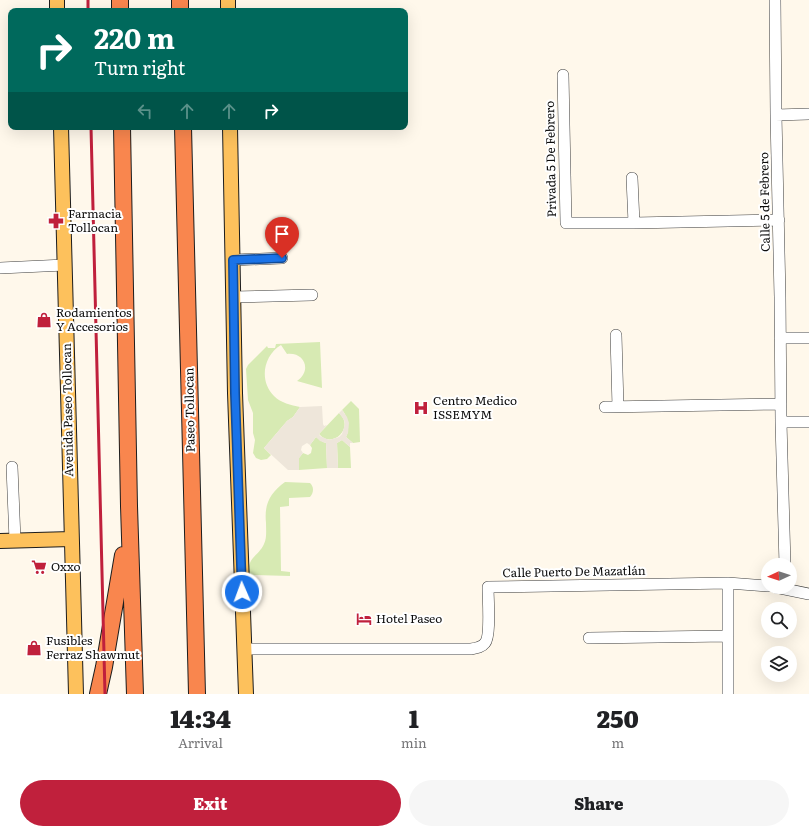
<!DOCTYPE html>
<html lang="en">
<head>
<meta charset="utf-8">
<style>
	:root { --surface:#fff; --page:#f6f6f6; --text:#202124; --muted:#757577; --accent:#c0203c }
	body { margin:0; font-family:Literata,serif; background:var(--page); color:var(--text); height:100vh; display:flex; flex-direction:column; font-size:15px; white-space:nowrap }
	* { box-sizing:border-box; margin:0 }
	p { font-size:13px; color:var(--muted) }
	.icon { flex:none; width:22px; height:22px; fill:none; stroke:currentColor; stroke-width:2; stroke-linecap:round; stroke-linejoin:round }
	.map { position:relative; height:694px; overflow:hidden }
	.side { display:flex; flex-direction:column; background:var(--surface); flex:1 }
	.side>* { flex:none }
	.hud { position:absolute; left:8px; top:8px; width:400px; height:122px; border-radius:8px; box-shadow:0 4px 16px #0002; background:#00695c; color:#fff; overflow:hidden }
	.needle { width:26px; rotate:267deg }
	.tools { position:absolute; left:761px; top:558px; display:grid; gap:8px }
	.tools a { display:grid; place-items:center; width:36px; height:36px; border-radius:50%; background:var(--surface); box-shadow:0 4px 16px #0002; font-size:20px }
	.pin { position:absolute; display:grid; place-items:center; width:34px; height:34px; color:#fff; margin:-41px -17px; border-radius:50% 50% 50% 0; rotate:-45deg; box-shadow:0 0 4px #0007 }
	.pin .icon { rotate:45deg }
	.me { position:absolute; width:44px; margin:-22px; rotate:358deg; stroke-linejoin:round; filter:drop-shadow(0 0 3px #0008) }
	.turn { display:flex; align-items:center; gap:14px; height:84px; padding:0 20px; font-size:18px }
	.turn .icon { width:52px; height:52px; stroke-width:2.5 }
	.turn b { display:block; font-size:28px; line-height:34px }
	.lanes { display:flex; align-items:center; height:38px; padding:0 20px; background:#0003; justify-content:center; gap:20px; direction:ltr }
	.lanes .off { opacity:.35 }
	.eta { display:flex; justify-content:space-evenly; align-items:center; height:68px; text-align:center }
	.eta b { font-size:24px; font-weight:800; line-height:28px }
	.primary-button { display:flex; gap:8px; margin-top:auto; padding:8px 20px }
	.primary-button a { flex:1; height:46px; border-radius:24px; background:var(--accent); color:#fff; font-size:16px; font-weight:800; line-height:46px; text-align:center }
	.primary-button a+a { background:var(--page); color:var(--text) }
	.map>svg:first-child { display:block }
	.green { fill:#d7eab3 }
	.plaza { fill:#eee6da }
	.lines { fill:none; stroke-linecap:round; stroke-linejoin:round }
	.minor-casing { stroke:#3f3f3f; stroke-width:12 }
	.major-casing { stroke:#1d1d1d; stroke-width:16 }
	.highway-casing { stroke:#1d1d1d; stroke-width:18 }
	.minor { stroke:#fff; stroke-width:11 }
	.major { stroke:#fdc15c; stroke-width:14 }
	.highway { stroke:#f9864e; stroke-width:16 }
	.rail { stroke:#c0203c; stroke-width:3 }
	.route-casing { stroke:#114b97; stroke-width:10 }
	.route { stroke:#1a73e8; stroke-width:7 }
	.labels { text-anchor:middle; stroke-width:4; stroke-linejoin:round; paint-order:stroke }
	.street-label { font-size:12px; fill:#0c0c0c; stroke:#fff }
	.poi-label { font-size:12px; fill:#0c0c0c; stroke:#fff; text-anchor:start }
</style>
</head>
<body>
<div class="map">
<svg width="809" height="694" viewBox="0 0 809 694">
	<rect width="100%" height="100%" fill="#fff8eb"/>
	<path class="green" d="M320,342L322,388L297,381C312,371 305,352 287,354L281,345C263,356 259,381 274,396C281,403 291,405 300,407L293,417L287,421L264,448L271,455L267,459L261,460L256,458L253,453L255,440L253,433V413L248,400L246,369L248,365L267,346L268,348H275L276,344Z
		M351,401L359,409L360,442L353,443L346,437C350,429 348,416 342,410Z
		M339,413C355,427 333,450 319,434Z
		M316,437L323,442L326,443L327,468L299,470V458L303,453L308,455L311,453L312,448L310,445Z
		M342,440L350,447L351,468H338L337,443Z
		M285,482L310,483C314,487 314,492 310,497L289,498V506L280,507L281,571L290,572V576L251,575L249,574C247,557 258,557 264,544C267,538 266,530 266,523C264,504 270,493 285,482Z"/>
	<path class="plaza" d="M322,406L323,424L324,426L327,425L319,434L320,436L329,440L339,437L342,434L345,424L344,420L339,413L342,410L347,417L349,423L348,433L346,437L353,443H350V447L342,440L337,443L338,468H327L326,443L320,441L316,437L310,445L307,443L302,446L301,450L303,453L299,458V470H288L264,448L287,421L293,417L300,407Z"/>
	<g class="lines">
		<g class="minor-casing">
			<path id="minor" d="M775,0L776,115L780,297L781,422L785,565
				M563,75L566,223H634L779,220
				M776,115L809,114
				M632,178L634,223
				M233,260L282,258
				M0,268L65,265
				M234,297L312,295
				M616,335L618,407
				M780,338H809
				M605,407L781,404
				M781,422H809
				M12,467L15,540
				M775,587L809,594
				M589,638L728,636
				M244,649H471C477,648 482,647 485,643C491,636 488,598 488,587L728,583L768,586
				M728,694V583"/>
		</g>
		<g class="major-casing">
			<path id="major" d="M57,0V11
				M228,0V11
				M61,127L76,694
				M230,127L235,393L246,694
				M0,541L71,539"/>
		</g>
		<g class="highway-casing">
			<path id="highway" d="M120,0V11
				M180,0V11
				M122,127L129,506L135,694
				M183,127L197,694
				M98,694L104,667L123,555"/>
		</g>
		<use href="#minor" class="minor"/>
		<use href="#major" class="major"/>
		<use href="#highway" class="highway"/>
		<path class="rail" d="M88,0V11
			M91,127L105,694"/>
	</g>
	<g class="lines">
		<g class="route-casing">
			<path id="route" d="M242,592L235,393L233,260L282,258"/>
		</g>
		<use href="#route" class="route"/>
	</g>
	<defs>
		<g id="pharmacy-bare" transform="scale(1.2)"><path d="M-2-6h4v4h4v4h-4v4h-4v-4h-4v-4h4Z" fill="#c0203c" stroke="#fff" stroke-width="2.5" paint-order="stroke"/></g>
		<g id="shop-bare" transform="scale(1.2)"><path d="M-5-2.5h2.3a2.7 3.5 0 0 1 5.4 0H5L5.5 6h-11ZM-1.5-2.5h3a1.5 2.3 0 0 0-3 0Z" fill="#c0203c" stroke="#fff" stroke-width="2.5" paint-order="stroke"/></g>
		<g id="hospital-bare" transform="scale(1.2)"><path d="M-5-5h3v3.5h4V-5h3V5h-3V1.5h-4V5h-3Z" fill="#c0203c" stroke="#fff" stroke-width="2.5" paint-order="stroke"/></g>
		<g id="supermarket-bare" transform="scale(1.2)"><path d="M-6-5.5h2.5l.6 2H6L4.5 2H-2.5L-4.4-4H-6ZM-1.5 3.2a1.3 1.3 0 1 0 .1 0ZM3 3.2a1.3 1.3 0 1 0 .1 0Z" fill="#c0203c" stroke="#fff" stroke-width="2.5" paint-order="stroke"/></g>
		<g id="hotel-bare" transform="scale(1.2)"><path d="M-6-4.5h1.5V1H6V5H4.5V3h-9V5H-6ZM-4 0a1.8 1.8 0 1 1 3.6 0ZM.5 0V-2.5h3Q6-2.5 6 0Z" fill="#c0203c" stroke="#fff" stroke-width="2.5" paint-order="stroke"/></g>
	</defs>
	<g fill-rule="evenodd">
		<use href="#pharmacy-bare" x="56" y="221"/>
		<use href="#shop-bare" x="44" y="320"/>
		<use href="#hospital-bare" x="421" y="408"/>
		<use href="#supermarket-bare" x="39" y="567"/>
		<use href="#hotel-bare" x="364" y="619"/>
		<use href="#shop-bare" x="34" y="648"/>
	</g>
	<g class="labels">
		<g class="street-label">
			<text transform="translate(551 159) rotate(-91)" y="4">Privada 5 De Febrero</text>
			<text transform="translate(765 202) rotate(-91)" y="4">Calle 5 de Febrero</text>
			<text transform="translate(68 410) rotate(-91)" y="4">Avenida Paseo Tollocan</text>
			<text transform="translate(190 410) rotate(-91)" y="4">Paseo Tollocan</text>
			<text transform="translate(574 572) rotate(-1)" y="4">Calle Puerto De Mazatlán</text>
		</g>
		<g class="poi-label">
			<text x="68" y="218">Farmacia<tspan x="68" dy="14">Tollocan</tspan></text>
			<text x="56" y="317">Rodamientos<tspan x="56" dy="14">Y Accesorios</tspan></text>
			<text x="433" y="405">Centro Medico<tspan x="433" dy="14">ISSEMYM</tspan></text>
			<text x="51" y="571">Oxxo</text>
			<text x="376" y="623">Hotel Paseo</text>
			<text x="46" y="645">Fusibles<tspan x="46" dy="14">Ferraz Shawmut</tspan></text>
		</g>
	</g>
</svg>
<div class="tools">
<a><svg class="needle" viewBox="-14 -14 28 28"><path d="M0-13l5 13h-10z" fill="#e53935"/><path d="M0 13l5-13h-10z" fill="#757577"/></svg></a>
<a><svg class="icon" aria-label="search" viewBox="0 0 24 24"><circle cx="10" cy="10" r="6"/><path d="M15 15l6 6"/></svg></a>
<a><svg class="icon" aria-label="layers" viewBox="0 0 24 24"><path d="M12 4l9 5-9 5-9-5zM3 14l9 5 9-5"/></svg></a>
</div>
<div class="pin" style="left:282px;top:258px;background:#d93025"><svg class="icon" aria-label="arrive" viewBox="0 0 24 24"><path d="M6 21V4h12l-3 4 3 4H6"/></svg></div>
<svg class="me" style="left:242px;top:592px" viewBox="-20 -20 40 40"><circle r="17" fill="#1a73e8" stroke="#fff" stroke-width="3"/><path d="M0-11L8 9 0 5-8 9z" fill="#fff"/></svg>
<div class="hud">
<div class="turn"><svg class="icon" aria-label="right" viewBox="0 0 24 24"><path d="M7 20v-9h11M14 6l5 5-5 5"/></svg><div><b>220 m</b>Turn right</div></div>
<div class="lanes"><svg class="icon off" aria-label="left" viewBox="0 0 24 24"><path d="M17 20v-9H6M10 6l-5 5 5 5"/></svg><svg class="icon off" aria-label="ahead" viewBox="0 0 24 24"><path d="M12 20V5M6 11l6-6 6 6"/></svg><svg class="icon off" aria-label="ahead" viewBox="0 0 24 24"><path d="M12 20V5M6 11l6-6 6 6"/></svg><svg class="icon" aria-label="right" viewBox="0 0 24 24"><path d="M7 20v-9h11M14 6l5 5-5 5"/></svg></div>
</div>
</div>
<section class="side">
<div class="eta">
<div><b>14:34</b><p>Arrival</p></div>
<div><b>1</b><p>min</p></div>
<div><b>250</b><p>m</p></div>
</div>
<div class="primary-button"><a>Exit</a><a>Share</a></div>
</section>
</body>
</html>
